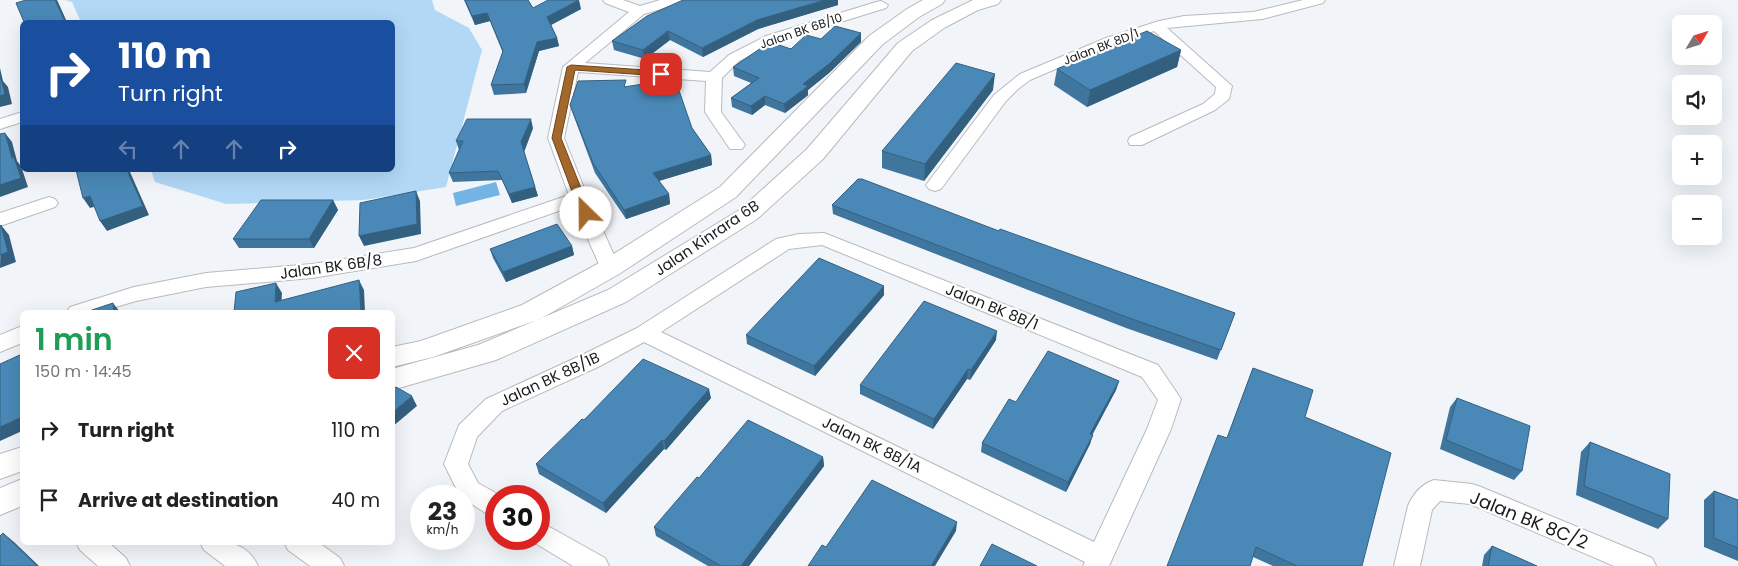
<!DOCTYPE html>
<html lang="en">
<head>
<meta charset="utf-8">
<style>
	:root { --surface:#fff; --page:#f2f2f2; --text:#222; --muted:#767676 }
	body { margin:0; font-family:Poppins,sans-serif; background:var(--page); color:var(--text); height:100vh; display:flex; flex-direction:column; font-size:19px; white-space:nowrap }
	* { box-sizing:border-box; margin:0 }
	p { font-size:16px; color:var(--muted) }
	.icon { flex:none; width:28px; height:28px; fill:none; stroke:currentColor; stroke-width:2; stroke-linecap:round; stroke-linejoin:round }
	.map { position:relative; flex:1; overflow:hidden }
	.drawer { position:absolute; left:20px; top:310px; width:375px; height:235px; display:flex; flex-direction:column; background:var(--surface); border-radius:8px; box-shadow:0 5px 20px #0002 }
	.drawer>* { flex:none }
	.banner { position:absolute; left:20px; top:20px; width:375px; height:152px; border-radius:8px; box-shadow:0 5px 20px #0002; background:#1a4fa0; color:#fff; overflow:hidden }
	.needle { width:32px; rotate:52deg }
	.buttons { position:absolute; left:1672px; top:15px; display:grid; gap:10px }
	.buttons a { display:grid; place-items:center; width:50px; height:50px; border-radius:8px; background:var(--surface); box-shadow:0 5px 20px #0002; font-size:25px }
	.speed { position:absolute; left:410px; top:485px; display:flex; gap:10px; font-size:25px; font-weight:700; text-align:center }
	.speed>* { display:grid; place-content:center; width:65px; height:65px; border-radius:50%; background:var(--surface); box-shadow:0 5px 20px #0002; line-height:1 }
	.speed small { font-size:12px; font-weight:400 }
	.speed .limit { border:8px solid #d22; background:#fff; color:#111 }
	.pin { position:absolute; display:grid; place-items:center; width:42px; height:42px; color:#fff; margin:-21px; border-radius:10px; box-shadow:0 2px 8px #0006 }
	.me { position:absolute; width:55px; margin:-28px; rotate:337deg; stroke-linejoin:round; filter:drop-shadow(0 0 4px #0008) }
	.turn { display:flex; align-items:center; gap:18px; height:105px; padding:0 15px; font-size:22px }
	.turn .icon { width:65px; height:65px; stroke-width:2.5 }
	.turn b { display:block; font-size:35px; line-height:42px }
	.lanes { display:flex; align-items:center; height:48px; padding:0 15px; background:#0003; justify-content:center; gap:25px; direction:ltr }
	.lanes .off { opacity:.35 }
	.round { display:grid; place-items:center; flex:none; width:52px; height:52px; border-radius:8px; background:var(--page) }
	.head { display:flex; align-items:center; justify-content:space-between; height:85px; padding:0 15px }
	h1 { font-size:30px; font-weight:600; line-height:38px; color:#1e9e55 }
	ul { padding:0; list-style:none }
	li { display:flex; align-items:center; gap:15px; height:70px; padding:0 15px }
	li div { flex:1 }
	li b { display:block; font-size:19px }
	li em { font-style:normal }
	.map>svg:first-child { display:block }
	.green { fill:#b2d8f6 }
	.water { fill:#74b4e4 }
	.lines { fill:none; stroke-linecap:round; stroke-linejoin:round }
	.minor-casing { stroke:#b7bbbe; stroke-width:2 }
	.tertiary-casing { stroke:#b7bbbe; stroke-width:2 }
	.minor { fill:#fff; fill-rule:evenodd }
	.tertiary { fill:#fff; fill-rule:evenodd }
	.wall { fill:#40769d }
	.shaded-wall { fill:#346080 }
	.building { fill:#4a89b7; stroke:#346080 }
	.route { fill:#a5682b; stroke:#6b441c }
	.labels { text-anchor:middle; stroke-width:4.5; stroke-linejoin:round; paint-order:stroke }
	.far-street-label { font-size:12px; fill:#181a1b; stroke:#fff }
	.street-label { font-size:15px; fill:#181a1b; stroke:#fff }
	.near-street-label { font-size:18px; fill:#181a1b; stroke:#fff }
</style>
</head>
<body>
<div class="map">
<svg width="1738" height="566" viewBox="0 0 1738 566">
	<rect width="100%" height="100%" fill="#f1f5f9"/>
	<path class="green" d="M65,0H432L435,10L469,28L482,50L446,187L364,200L226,204L155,182L151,170H392V22H81L72,2Z"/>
	<path class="water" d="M496,182L500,195L456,206L453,193Z"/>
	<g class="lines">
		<g class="minor-casing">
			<path id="minor" d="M603,0H623L640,6L660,0H682L680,3L644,14L585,63L710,72L729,55L766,36L876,2L881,1L888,5L886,8L776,42L739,61L722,78L721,112L745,145L742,149H730L705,112L706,81L578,72L564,138L588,198L620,268L617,273L610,275L603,273L573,206L416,261L312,278L206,287L136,301L99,312H67L70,307L134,287L206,273L312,264L414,248L569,195L548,138L563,67L629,12L605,3Z
				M1303,0H1325L1323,3L1262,19L1167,28L1232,86L1229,99L1215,110L1142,145H1130L1128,141L1130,137L1203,104L1215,94L1216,87L1154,31L1081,58L1030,80L1018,89L1006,101L941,189L935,191L929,189L926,185L994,95L1020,74L1106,38L1159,21L1184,16L1253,12Z
				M19,113L22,114V122L0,129V119Z
				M49,197L55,199L58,203L55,207L0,226V213Z
				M824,233L1158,365L1181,399L1171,429L1109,566H1083L1085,562L644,342L600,366L502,411L477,437L468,464L478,483L501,496H496V517L487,514L464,499V496H460L444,464L459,425L486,399L584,354L637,328L776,239L799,234ZM822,245L1142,377L1158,400L1147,429L1094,542L661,332L789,249Z
				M22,326V343L0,352V335Z
				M1434,480L1472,484L1481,487L1652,558L1656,566H1614L1470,504L1440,501L1432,510L1420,566H1394L1408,506C1413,494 1422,484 1434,480Z
				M539,521L605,558L609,566H573L530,540L539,539Z
				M76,542H108L126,558L130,566H98L80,550Z
				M200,542C225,542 246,540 258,566H225L204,550Z
				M284,542H318L340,558L344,566H310L288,550Z"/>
		</g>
		<g class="tertiary-casing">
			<path id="tertiary" d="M923,0H945L942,4L919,17L883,44L736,197L692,226L619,274L540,319L433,357L392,367V347L421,341L522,305L601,262L720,187L869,36L907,9Z
				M973,0H1001L998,4L978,10L944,28L912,51L823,159L757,219L626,302L496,360L392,390V369L478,345L608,290L741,209L807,149L898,43L932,20Z
				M22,447V471L0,479V454Z
				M22,479V506L0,515V488Z"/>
		</g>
		<use href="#minor" class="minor"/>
		<use href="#tertiary" class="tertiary"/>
	</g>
	<path class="wall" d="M464,0H528L533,8L581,9L551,25L557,38L559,46L539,51L526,93L494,95L491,85L503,53L490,21L475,25Z
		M838,5L758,29L703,57L670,40L645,59L614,50L612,41L647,16Z
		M821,39L861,42L829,73L808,90V95L807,96L785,113L765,105L752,115L732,107L731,98L751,83L734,76L733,67Z
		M1181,50L1177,67L1087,107L1054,85L1057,69Z
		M627,87L692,128L711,155L712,165L659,181L669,194L670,204L626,219L595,173L573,114L570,105Z
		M993,90L924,181L882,168V151Z
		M533,128L524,152L538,196L512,203L502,180L453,182L449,173L459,150L456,141Z
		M333,200L338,210L314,248H239L233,239Z
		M832,205L999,231L1235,313L1217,360L1126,328L833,214Z
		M572,246L574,255L506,282L493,258L490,249Z
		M884,286V295L815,376L747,344L746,335Z
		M996,340L970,380L967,379L933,429L860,394V385Z
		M1253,368L1305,417L1362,566H1273L1253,557L1227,438Z
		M1119,381L1116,390L1092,435L1090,444L1066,492L981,452L982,443L1016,402Z
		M711,398L666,450L664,449L606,513L539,474L536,464L584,420Z
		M1457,398L1522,471L1514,480L1440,449L1450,407Z
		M1590,442L1668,519L1658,529L1576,495L1581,452Z
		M823,457L824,466L749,566H708L656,536L654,527L699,478Z
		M1714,491L1738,500V561L1704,547V500Z
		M1492,546L1537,566H1482L1484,555Z"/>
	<path class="shaded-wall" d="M55,0H57L58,2L67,22H65Z
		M579,0L581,9L549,26L547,17Z
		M825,0H838V5L758,29L703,57L702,48L757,20Z
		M487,13L490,21L475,25L472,16Z
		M668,31L670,40L645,59L643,50Z
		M861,33V42L829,73L808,90V95L807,96L785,113L784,104L803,84Z
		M557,38L559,46L539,51L526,93L524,84L537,42Z
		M1181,50L1177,67L1087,107L1090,90Z
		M0,68L3,81L8,87L12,104L0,107Z
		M995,74L993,90L924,181L925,164Z
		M765,96V105L752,115L751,106Z
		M531,119L533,128L524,152L521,142Z
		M5,133L12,142L17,161L21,166L28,187L0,197V185L12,158Z
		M711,155L712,165L655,182L653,173Z
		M127,170H132L133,171L130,172L149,215L107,231L100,221Z
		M535,187L538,196L512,203L509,194Z
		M416,191L420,201L421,234L364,246L359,236Z
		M669,194L670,204L626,219L624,210Z
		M90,196L97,206L90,208L83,198Z
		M333,200L338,210L314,248L309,239Z
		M1,225L9,235L16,262L0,268Z
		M572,246L574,255L506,282L503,272Z
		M359,280L364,290L365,312H361Z
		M276,283L282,293L281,311L275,302Z
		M884,286V295L815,376L814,366Z
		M113,303L120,312H114Z
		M997,331L996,340L970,380L971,370Z
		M968,369L967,379L933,429L934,419Z
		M1119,381L1116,390L1088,443L1090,434Z
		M709,389L711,398L666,450L664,441Z
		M412,396L417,406L392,427V413Z
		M22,417V431L0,441V427Z
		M1093,435L1090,444L1066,492L1068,482Z
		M662,440L664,449L606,513L603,503Z
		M823,457L824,466L749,566H741Z
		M957,522L956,531L935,566H931Z
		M3,533L14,542L39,566H37Z"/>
	<path class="building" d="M26,0H55L65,22H24L16,3Z
		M465,0H528L533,8L548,0H579L547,17L557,38L537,42L524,84L491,85L503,51L487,13L472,16Z
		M683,0H825L757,20L702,48L668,31L643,50L612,41L647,16Z
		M835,26L861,33L829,64L803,84L808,86L807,87L784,104L765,96L751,106L731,98L759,78L733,67L770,42L791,49L806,35L821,39Z
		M1147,31L1181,50L1090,90L1057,69Z
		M956,63L995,74L925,164L882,151Z
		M1,78L5,94L0,96V79Z
		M675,79L692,128L711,155L653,173L669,194L624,210L593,163L570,105L578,81L626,80L624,87Z
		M467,119H531L521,142L535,187L509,194L498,171L449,173L463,141H456Z
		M5,133L12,158L14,157L21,178L0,185V134Z
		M76,170H127L143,206L100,221L90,196L83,198Z
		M858,179H862L999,231L1000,229L1235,313L1221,350L1129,318L832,205Z
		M416,191L417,224L359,236L360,203Z
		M261,200H333L309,239H233Z
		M557,224L572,246L503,272L490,249Z
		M1,225L8,252L0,255V226Z
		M819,258L884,286L814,366L746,335Z
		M359,280L361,312H234L236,292L276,283L275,302Z
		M924,301L997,331L971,370L968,369L934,419L860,385Z
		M113,303L114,312H86Z
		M1048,351L1119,381L1090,434L1093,435L1068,482L982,443L1009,399L1016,402Z
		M22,354V417L0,427V364Z
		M643,359L709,389L664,441L662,440L603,503L536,464L582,419L584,420Z
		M1253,368L1313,390L1305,417L1391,453L1362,566H1297L1256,547L1250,566H1167L1218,435L1227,438Z
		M396,387L412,396L392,413V390Z
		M1457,398L1530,426L1522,471L1446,440Z
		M748,420L823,457L741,566H721L654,527L697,477L699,478Z
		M1590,442L1670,474L1668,519L1584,486Z
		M872,480L957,522L931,566H808L822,545L826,547Z
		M1714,491L1738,500V548L1714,538Z
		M3,533L37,566H0V536Z
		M992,544L1037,566H980Z
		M1492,546L1537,566H1488Z"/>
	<path class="route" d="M571,65L661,71L665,74L661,76L575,70L561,138L591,213L586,216L580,213L552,138L567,67Z"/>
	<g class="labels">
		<g class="far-street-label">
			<text transform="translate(801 31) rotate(-19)" y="4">Jalan BK 6B/10</text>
			<text transform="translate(1101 47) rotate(-21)" y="4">Jalan BK 8D/1</text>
		</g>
		<g class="street-label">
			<text transform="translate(707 238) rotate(-34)" y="5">Jalan Kinrara 6B</text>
			<text transform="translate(331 267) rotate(-8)" y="5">Jalan BK 6B/8</text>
			<text transform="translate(992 307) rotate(22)" y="5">Jalan BK 8B/1</text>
			<text transform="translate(550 379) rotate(-25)" y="5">Jalan BK 8B/1B</text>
			<text transform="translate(872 445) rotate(26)" y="5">Jalan BK 8B/1A</text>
		</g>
		<g class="near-street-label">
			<text transform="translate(1529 520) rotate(22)" y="6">Jalan BK 8C/2</text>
		</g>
	</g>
</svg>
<div class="buttons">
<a><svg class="needle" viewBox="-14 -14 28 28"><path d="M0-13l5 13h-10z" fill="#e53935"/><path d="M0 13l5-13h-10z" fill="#767676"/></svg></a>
<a><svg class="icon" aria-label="sound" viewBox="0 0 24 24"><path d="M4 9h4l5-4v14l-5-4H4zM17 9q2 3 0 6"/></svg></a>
<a>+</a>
<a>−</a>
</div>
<div class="speed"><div>23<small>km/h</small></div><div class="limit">30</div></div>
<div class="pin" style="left:661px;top:74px;background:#d93025"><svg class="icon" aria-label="arrive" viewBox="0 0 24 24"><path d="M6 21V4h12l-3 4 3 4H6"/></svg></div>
<svg class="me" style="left:586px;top:213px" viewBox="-20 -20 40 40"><circle r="19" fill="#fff"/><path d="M0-13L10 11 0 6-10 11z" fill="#a5682b"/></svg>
<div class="banner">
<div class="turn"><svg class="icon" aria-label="right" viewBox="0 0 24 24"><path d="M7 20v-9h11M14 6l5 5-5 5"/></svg><div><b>110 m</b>Turn right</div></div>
<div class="lanes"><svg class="icon off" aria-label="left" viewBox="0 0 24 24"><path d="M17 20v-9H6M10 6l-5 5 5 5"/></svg><svg class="icon off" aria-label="ahead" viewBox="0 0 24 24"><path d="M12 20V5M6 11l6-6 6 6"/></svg><svg class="icon off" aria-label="ahead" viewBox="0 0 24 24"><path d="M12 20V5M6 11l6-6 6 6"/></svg><svg class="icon" aria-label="right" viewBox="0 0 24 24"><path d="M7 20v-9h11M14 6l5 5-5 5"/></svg></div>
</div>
<section class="drawer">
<div class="head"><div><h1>1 min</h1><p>150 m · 14:45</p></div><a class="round" style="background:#d93025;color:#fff"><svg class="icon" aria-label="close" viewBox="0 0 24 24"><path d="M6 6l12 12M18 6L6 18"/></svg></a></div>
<ul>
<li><svg class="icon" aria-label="right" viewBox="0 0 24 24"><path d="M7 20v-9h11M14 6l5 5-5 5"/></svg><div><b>Turn right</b></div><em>110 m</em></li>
<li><svg class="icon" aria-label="arrive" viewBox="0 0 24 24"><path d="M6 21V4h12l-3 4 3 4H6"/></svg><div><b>Arrive at destination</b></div><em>40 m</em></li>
</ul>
</section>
</div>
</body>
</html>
